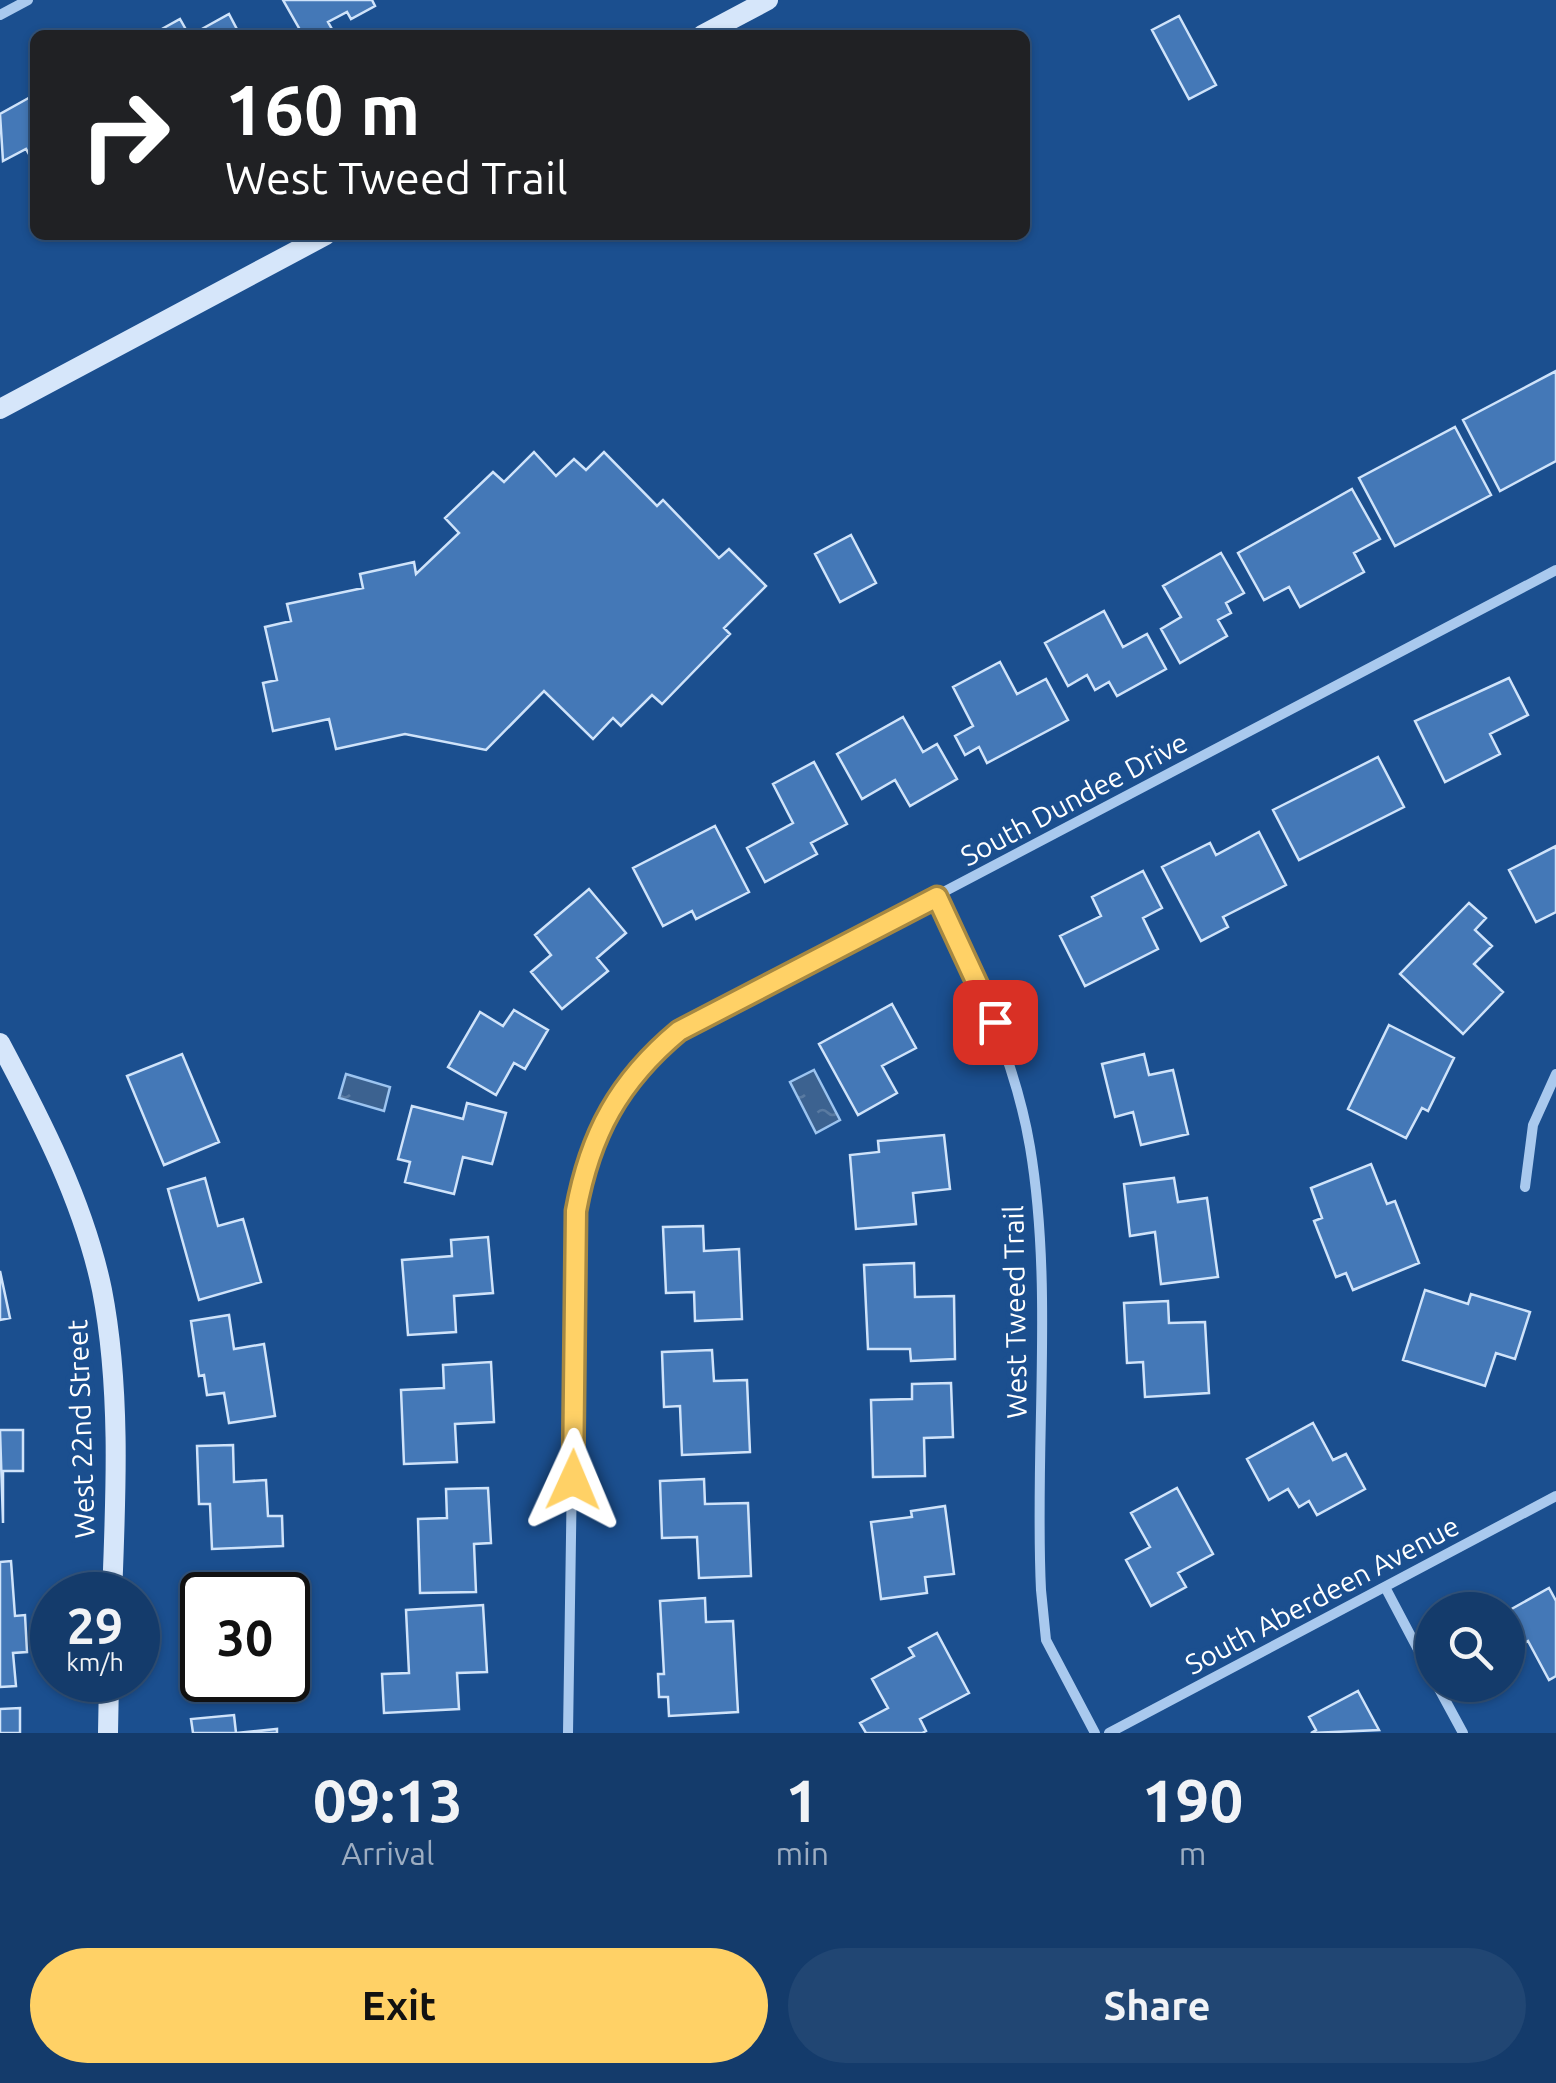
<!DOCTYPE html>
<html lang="en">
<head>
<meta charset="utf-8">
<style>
	:root { --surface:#143b6b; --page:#214673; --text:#f1f3f6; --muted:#9dadc1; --line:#33557e; --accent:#ffd166 }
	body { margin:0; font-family:Ubuntu,sans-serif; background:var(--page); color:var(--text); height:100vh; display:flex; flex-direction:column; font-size:38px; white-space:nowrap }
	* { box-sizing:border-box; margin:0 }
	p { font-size:32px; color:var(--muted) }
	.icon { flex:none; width:55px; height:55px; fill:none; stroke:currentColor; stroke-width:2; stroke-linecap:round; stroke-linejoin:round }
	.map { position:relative; height:1733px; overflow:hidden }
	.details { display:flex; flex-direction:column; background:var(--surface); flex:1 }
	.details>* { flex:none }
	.top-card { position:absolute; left:30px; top:30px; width:1000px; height:210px; border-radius:15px; box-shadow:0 2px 8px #0004,0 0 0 2px var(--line); background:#202124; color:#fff; overflow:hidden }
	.controls { position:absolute; left:1415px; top:1592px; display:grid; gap:20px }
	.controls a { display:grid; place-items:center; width:110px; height:110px; border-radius:50%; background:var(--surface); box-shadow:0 2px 8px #0004,0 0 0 2px var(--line); font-size:50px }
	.speed { position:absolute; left:30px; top:1572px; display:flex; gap:20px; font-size:50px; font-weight:700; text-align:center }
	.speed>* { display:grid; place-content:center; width:130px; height:130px; border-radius:50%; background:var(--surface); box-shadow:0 2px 8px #0004,0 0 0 2px var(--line); line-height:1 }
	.speed small { font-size:25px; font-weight:400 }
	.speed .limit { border:5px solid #111; border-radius:15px; background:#fff; color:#111 }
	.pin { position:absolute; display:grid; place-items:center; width:85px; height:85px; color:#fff; margin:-42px; border-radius:20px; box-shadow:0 5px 15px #0006 }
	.me { position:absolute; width:110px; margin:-55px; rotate:1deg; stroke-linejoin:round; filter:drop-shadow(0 0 8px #0008) }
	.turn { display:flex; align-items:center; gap:35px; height:210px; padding:0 30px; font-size:45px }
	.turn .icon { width:130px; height:130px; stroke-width:2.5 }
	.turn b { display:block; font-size:70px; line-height:85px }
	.eta { display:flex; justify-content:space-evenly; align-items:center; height:170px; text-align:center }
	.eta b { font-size:60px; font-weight:700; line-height:70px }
	.button { display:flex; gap:20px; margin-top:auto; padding:20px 30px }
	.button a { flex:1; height:115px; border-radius:60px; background:var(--accent); color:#111; font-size:40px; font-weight:700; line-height:115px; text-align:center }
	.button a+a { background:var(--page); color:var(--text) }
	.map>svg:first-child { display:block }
	.water { fill:url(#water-ripples); stroke:#9cc4f0; stroke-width:2.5 }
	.building { fill:#4478b7; stroke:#cfe3fa; stroke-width:2.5 }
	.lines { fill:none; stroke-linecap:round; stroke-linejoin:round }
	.street { stroke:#a9c9ee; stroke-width:10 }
	.secondary { stroke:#d6e6fa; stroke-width:20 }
	.route-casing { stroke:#a68842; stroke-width:25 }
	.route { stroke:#ffd166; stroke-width:18 }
	.labels { text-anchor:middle; stroke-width:10; stroke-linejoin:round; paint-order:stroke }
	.street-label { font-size:28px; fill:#fff; stroke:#1b4f8f }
</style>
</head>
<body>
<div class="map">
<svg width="1556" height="1733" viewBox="0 0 1556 1733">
	<defs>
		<pattern id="water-ripples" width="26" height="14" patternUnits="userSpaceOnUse" patternTransform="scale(2.5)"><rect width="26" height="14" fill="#3c6290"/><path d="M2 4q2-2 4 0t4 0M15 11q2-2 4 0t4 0" fill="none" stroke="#597aa1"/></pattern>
	</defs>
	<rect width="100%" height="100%" fill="#1b4f8f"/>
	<path class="water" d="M814,1070L840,1120L816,1133L790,1082Z
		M346,1074L390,1087L384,1111L339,1098Z"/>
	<path class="building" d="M283,0H372L375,6L351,19L347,12L328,22L333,31L324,35H303Z
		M229,14L240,35H191Z
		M1179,16L1216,85L1189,99L1152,30Z
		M180,19L189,35H151Z
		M34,95L35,165L26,149L3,161L0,114Z
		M1556,371V461L1500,491L1463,420Z
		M1455,427L1491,495L1395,546L1359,478Z
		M534,452L556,476L574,459L586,470L604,452L657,506L663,500L719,558L729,549L766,586L724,628L730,634L662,704L652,695L621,726L613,718L593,739L544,691L486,750L405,734L336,749L329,719L273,731L263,683L277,680L265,627L291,621L287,604L363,588L360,574L414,562L416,574L459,533L445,518L493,472L504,482Z
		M1352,489L1380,539L1354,553L1364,572L1300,607L1289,587L1264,600L1238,553Z
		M851,535L876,583L840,602L815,554Z
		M1221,553L1244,593L1226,603L1231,613L1218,620L1227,636L1180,663L1161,629L1181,617L1163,586Z
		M1104,611L1123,647L1147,634L1166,669L1117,696L1109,682L1095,690L1087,675L1068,686L1045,643Z
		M1000,662L1017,694L1046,679L1068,720L987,763L979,747L965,755L955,736L973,726L953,687Z
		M1509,678L1528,715L1490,734L1500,754L1445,782L1415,721Z
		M903,717L923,752L937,744L957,779L910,806L895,780L862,799L837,754Z
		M1378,757L1404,807L1299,860L1273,810Z
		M814,762L847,824L811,843L817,854L765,882L747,848L793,823L773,784Z
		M715,826L749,892L696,919L692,911L663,926L633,868Z
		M1259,832L1286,885L1223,917L1228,927L1201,941L1162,867L1210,843L1216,855Z
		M1556,846V912L1536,922L1509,870Z
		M1143,871L1162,908L1143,918L1158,949L1085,986L1060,936L1101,916L1092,897Z
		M589,889L626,933L597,958L608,971L562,1009L531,972L551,955L535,935Z
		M1469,903L1486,918L1475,930L1492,946L1474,964L1503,992L1463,1034L1400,974Z
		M892,1004L916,1048L882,1066L897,1093L858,1115L819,1044Z
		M514,1010L548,1030L525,1069L514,1063L496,1095L448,1067L480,1012L503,1026Z
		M1389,1025L1454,1058L1428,1111L1422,1108L1406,1138L1348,1109Z
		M182,1054L219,1142L164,1165L127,1076Z
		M1144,1054L1149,1075L1173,1070L1188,1134L1141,1145L1133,1112L1115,1117L1102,1064Z
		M467,1103L506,1113L492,1164L463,1157L454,1194L405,1182L410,1162L398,1159L412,1106L463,1119Z
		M944,1135L950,1189L913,1193L916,1224L856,1229L850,1155L879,1152L878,1141Z
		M1371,1164L1387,1204L1395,1201L1419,1263L1353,1290L1346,1273L1336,1277L1314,1221L1322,1218L1311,1188Z
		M205,1178L218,1226L243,1219L261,1282L199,1300L168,1189Z
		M1174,1178L1178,1202L1207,1198L1218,1277L1161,1284L1155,1232L1130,1236L1124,1184Z
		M703,1226L704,1251L739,1249L742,1319L695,1321L694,1292L666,1293L663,1227Z
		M488,1237L493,1293L454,1296L456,1332L408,1335L402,1260L452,1256L451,1240Z
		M914,1263L915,1297L954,1296L955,1359L911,1361L910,1349H868L864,1265Z
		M0,1271L10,1318L0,1320Z
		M1425,1290L1468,1304L1471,1294L1530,1312L1515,1359L1496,1353L1485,1386L1403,1360Z
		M1168,1301L1169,1323L1205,1322L1209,1393L1145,1397L1143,1362L1127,1363L1124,1303Z
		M229,1315L234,1349L264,1344L275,1416L229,1423L224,1393L207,1395L204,1375L199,1376L191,1321Z
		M712,1350L714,1381L747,1380L750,1452L682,1455L680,1406L664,1407L662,1352Z
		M491,1362L494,1422L455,1424L457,1462L404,1464L401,1390L444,1388L443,1365Z
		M951,1383L953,1437L924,1438L925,1476L873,1477L871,1400L912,1399V1384Z
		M1313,1423L1333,1460L1346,1454L1365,1489L1317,1515L1309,1501L1299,1507L1288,1489L1269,1500L1247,1459Z
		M0,1430H23V1471H3V1523Z
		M233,1445L234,1482L266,1480L268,1516H282L283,1546L212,1549L210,1504H199L197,1446Z
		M704,1479L705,1504L748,1503L751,1576L699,1578L697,1537L662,1538L660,1481Z
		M488,1488L491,1543L474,1544L476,1592L420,1593L418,1519L447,1518L446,1489Z
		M1177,1488L1213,1554L1178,1573L1186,1587L1151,1606L1126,1560L1150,1547L1131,1513Z
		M945,1506L954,1574L925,1577L927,1593L881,1599L871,1522L912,1517L911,1511Z
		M11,1561L15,1616L25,1615L27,1652L13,1653L16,1686L0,1687V1562Z
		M238,1574V1595H202V1672H197L196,1575Z
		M1549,1588L1556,1601V1676L1549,1680L1528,1641L1517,1648L1508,1631V1611Z
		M705,1598L706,1622L733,1621L738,1712L669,1716L668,1697H659L658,1674H664L660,1601Z
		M483,1605L487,1672L457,1673L459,1709L384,1713L382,1674L409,1673L406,1610Z
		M937,1633L969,1693L920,1719L926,1731L922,1733H866L860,1723L888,1708L872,1679L914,1656L909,1648Z
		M203,1680H259V1689L203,1690Z
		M1358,1691L1379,1730L1311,1733L1316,1730L1309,1717Z
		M20,1708V1733H0V1709Z
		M234,1715L236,1733L277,1729V1733H193L191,1719Z"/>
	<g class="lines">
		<path class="street" d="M0,15L28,0
			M937,897C976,978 1015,1058 1030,1147C1054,1290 1034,1445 1041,1590L1046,1640L1095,1733
			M1525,1187L1533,1125L1556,1074
			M1385,1587L1432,1676
			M1437,1685L1463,1733
			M568,1733L576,1211C591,1132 617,1083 679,1031L1556,570
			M1109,1733L1556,1496"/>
		<path class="secondary" d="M702,35L768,0
			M0,409L326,235
			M0,1043C41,1120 84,1203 102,1290C121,1388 116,1495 112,1595
			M108,1733L109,1680"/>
	</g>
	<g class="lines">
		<g class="route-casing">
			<path id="route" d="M573,1480L576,1211C590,1134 619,1081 679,1031L937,897L995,1022"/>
		</g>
		<use href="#route" class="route"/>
	</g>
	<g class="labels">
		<g class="street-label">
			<text transform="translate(1074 799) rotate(-28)" y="10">South Dundee Drive</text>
			<text transform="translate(1015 1312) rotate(-91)" y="10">West Tweed Trail</text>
			<text transform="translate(81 1429) rotate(-92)" y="10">West 22nd Street</text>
			<text transform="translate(1322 1595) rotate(-28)" y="10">South Aberdeen Avenue</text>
		</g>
	</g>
</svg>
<div class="controls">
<a><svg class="icon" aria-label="search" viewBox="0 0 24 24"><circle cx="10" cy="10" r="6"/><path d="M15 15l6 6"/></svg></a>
</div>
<div class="speed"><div>29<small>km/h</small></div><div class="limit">30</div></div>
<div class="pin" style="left:995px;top:1022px;background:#d93025"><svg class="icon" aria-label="arrive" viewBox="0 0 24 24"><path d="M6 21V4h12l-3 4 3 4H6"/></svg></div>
<svg class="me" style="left:573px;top:1480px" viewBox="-20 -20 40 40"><path d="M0-17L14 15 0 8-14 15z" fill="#ffd166" stroke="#fff" stroke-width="4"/></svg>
<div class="top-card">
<div class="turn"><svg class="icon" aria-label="right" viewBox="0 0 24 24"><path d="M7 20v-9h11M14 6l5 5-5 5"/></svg><div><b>160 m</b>West Tweed Trail</div></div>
</div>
</div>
<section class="details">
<div class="eta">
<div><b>09:13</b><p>Arrival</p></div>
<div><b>1</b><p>min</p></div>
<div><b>190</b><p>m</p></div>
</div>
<div class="button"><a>Exit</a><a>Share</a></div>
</section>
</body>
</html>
